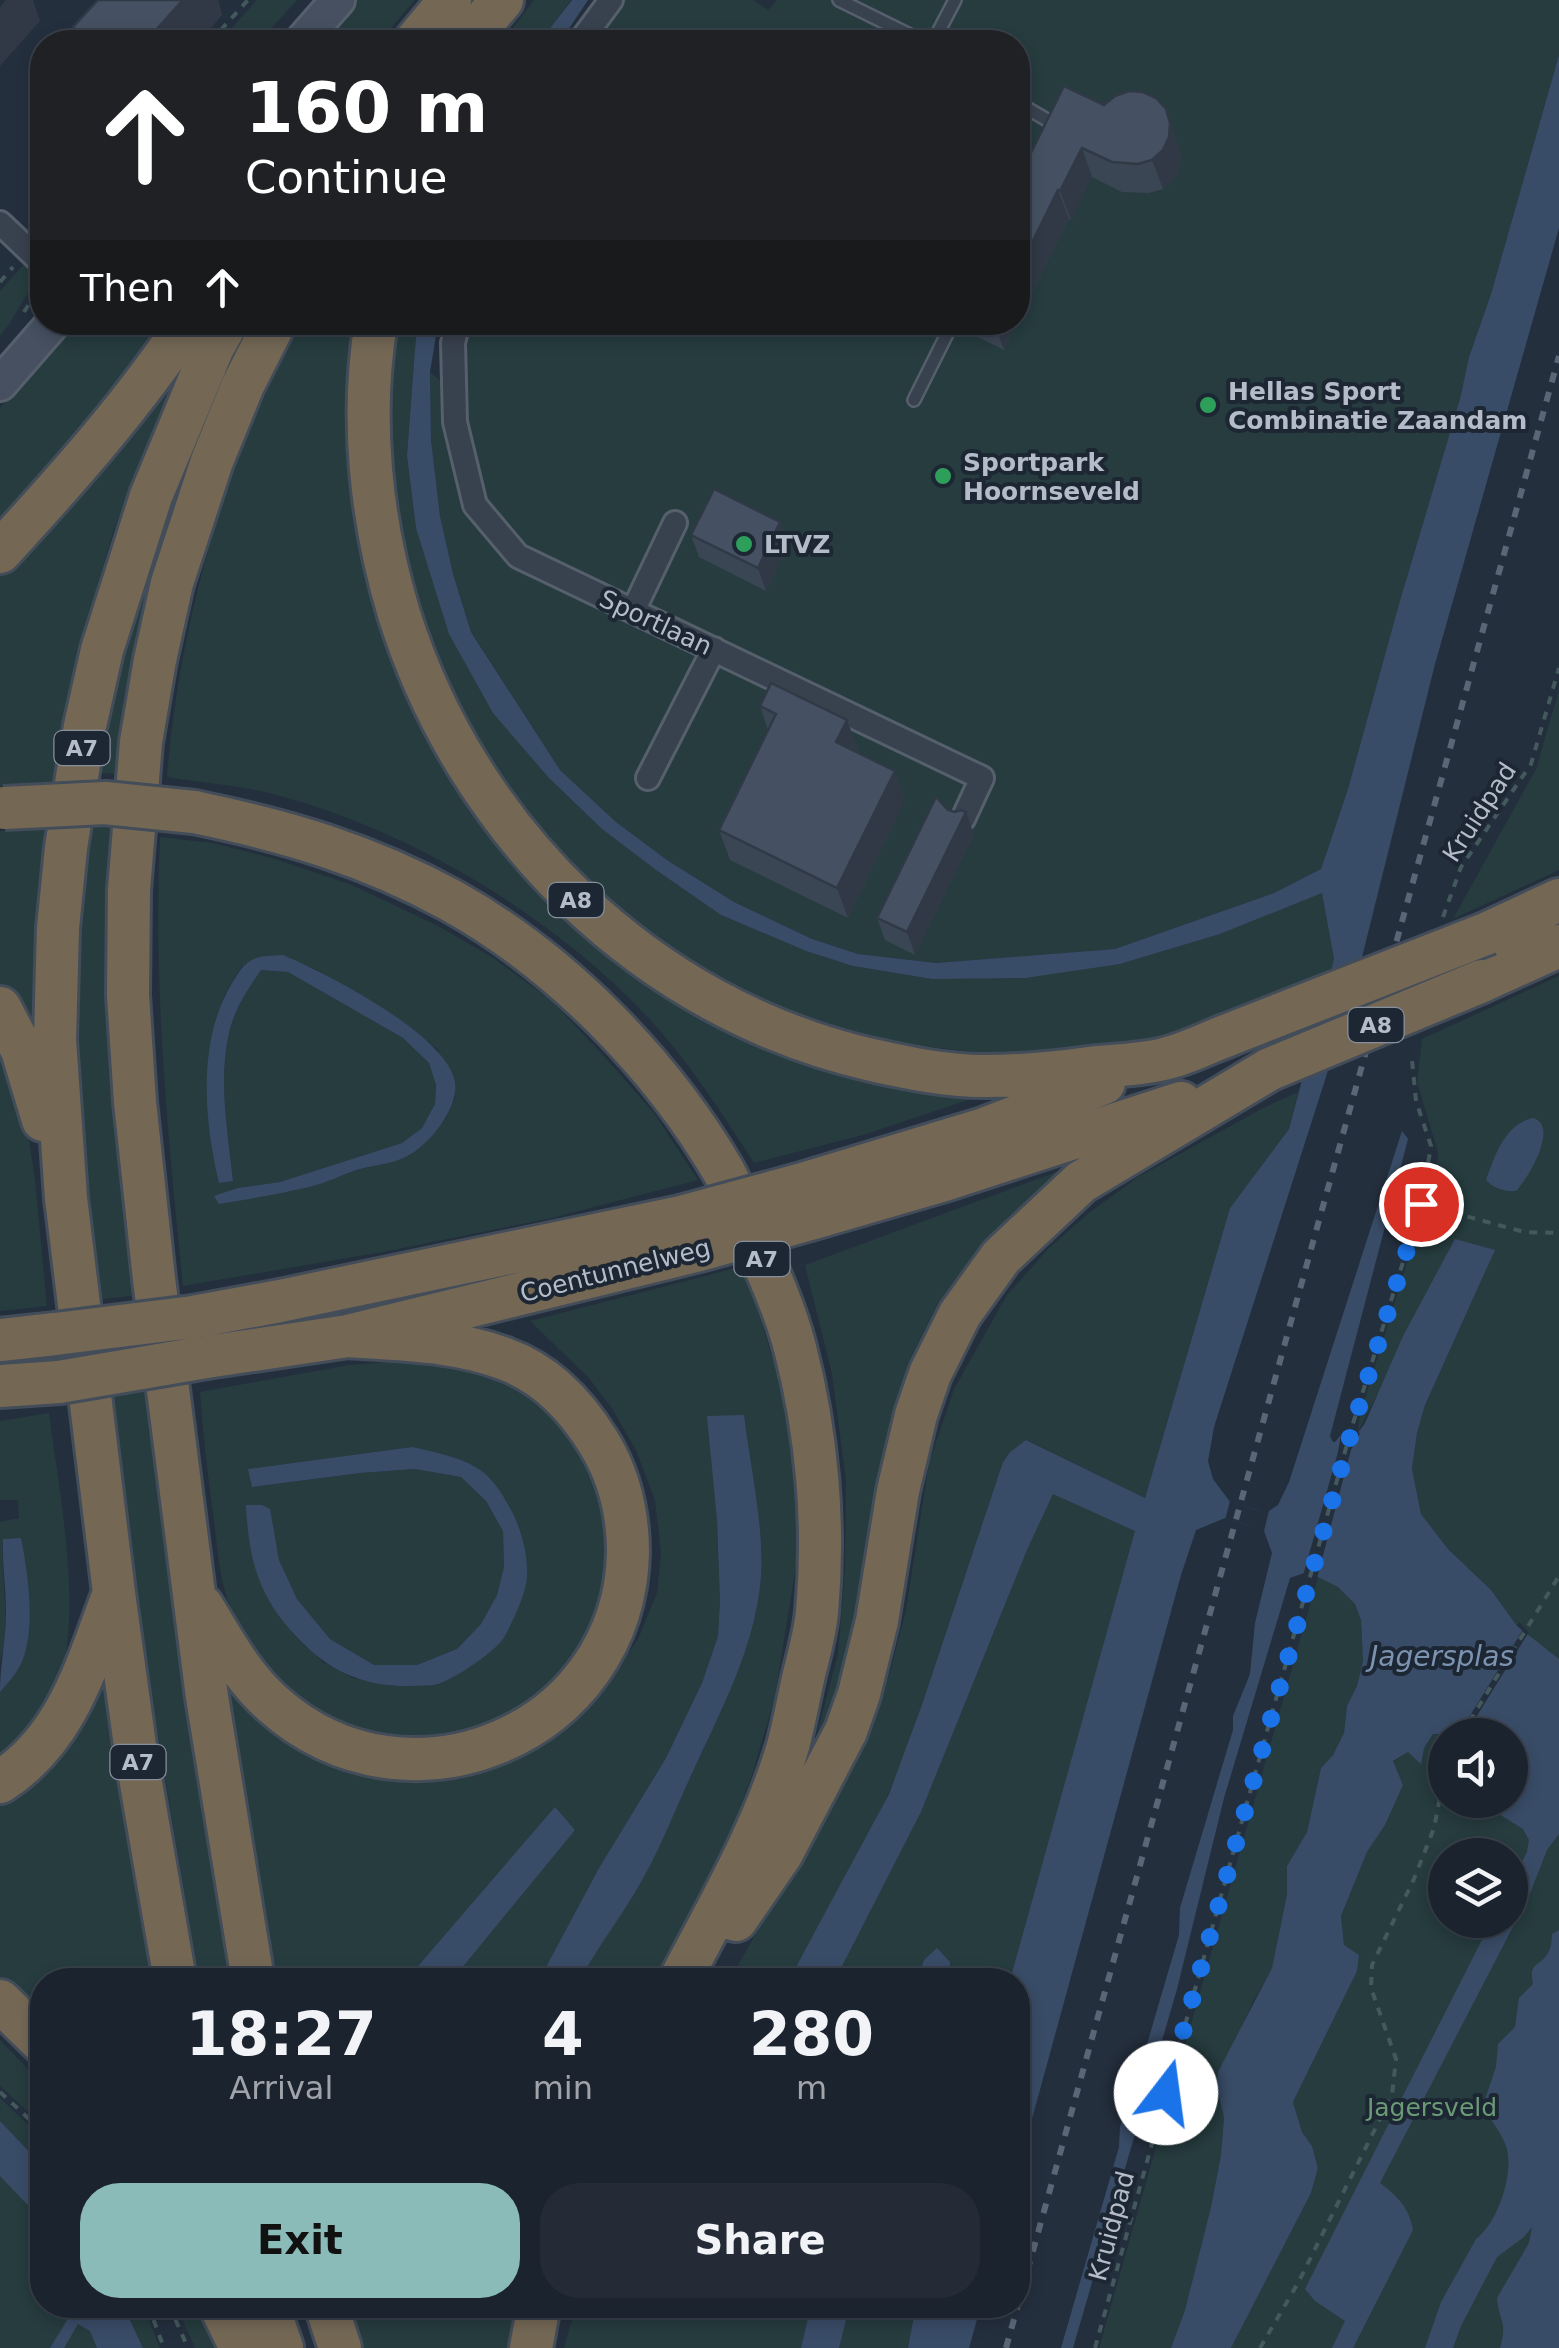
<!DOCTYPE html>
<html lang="en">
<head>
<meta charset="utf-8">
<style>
	:root { --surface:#1b232e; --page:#242b36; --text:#f1f3f6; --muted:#a0a4aa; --line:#39404a; --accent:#8bbbb9 }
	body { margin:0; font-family:"DejaVu Sans",sans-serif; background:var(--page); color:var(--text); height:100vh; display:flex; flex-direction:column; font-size:38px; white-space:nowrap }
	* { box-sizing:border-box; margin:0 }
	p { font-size:32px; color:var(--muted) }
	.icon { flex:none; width:55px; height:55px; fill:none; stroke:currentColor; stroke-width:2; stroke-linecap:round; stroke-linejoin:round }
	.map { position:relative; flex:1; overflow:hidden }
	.sheet { position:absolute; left:30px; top:1968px; width:1000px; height:350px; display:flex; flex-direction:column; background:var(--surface); border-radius:40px; box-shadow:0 5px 15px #0003,0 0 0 2px var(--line) }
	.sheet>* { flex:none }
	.top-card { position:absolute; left:30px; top:30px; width:1000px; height:305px; border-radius:40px; box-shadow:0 5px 15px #0003,0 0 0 2px var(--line); background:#202124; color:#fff; overflow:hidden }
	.tools { position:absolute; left:1428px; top:1718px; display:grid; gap:20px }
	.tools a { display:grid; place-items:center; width:100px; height:100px; border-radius:50%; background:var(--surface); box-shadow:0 5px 15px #0003,0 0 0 2px var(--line); font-size:50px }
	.pin { position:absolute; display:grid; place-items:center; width:85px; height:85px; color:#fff; margin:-42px; border:5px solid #fff; border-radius:50%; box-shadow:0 2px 10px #0007 }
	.me { position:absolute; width:110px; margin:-55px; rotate:15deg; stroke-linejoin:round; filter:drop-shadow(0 0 8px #0008) }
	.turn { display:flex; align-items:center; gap:35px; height:210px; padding:0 50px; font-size:45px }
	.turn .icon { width:130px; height:130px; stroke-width:2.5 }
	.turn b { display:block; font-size:70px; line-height:85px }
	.then { display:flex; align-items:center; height:95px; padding:0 50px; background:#0003; gap:20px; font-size:38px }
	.eta { display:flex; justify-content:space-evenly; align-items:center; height:170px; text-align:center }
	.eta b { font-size:60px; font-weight:600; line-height:70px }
	.primary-button { display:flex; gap:20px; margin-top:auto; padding:20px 50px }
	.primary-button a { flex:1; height:115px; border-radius:40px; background:var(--accent); color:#111; font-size:40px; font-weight:600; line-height:115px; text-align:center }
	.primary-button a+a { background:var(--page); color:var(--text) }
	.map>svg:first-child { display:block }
	.green { fill:#263c3f; fill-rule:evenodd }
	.water { fill:#394c67 }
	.pier { fill:#242f3e }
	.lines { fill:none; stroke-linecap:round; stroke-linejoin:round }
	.service-casing { stroke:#565f6c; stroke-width:16 }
	.minor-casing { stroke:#565f6c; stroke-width:28 }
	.secondary-casing { stroke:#565f6c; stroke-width:38 }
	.motorway-casing { stroke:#434c59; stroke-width:48 }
	.path { stroke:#44595c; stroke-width:4; stroke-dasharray:8 8; stroke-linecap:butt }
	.service { stroke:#38414e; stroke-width:11 }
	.minor { stroke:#38414e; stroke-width:22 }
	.secondary { stroke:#465061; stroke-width:32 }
	.motorway { stroke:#746855; stroke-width:42 }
	.rail { stroke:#5a6575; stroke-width:6; stroke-dasharray:10 10; stroke-linecap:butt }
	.motorway-bridge-casing { stroke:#434c59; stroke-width:48; stroke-linecap:butt }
	.motorway-bridge { stroke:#746855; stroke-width:42 }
	.wall { fill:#3b4654 }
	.shaded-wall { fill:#303945 }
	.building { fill:#455162; stroke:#303945; stroke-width:2.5 }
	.route { stroke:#1a73e8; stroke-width:18; stroke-dasharray:0 32.4 }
	.leisure-dot { fill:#2e9e5b; stroke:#1d2633; stroke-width:4 }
	.labels { text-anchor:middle; stroke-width:8; stroke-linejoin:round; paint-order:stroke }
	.shield { fill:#1d2633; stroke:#878f9c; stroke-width:2.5 }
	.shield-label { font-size:22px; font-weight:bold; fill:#b4bcc9 }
	.poi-label { font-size:25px; font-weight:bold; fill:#b4bcc9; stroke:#1d2633; text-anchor:start }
	.street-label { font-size:25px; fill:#b4bcc9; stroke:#1d2633 }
	.park-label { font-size:25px; fill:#6b9a76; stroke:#1d2633 }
	.water-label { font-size:28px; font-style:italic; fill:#7c92b1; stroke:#1d2633 }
</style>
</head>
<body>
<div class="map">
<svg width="1559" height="2348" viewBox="0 0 1559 2348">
	<rect width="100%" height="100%" fill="#242f3e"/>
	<path class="green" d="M257,0H297L259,42H219Z
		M357,0H415L379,42H319Z
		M534,0H571L539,42H502Z
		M623,0H753L768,10L777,0H1559V55L1491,294L1469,357L1460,399L1399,604L1348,789L1321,869L1274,893L1115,949L936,963L858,954L812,939L734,902L667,860L616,822L560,770L471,631L453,574L440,516L431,440L430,372L442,382L447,446L451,459L468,323L1018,322V42H593Z
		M26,262L40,275C25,294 16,317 0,336V291Z
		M75,323H173L0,532V408Z
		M302,323H363L369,555L567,910L971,1096V1099L866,1134L754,1163C720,1110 686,1057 642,1011C545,910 400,825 265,792C233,785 199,782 167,777C179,624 226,456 302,323Z
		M390,323H417L407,456L416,528L549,778L602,829L656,870L721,915L806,951L853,966L932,979L1120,964L1220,934L1322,892L1334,959L1331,971L1215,1019L1114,1050L1014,1057L891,1042L807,1021L718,983L596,895L519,805L465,724L403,574L381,421Z
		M162,383L170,389L114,529L89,615L53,787L0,791V568Z
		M160,555L132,669L117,774L98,773L109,706L122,647L150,556Z
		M1559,690V870L1453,919L1536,769Z
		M88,824L119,826L145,1294L97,1300C89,1221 80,1142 78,1062C76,983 81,904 88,824Z
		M47,827C34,900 34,974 36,1048L0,995V831Z
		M160,837L213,843L272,858L352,885L438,926L492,957L552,1001L602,1054L654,1113L698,1180L552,1218L383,1252L183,1286C168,1137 153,987 160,837ZM242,966L313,968L377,1005L437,1049L454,1078L455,1098L446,1118L430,1137L409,1156L354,1171L313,1186L238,1188L280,1182L402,1143L422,1128L435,1104L436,1085L429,1063L403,1038L288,972L260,970C248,990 234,1010 229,1033C218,1080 228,1132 233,1180L213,1156L208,1113V1066L212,1038L224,996Z
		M1559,976V2348H1231L1311,2193L1318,2168L1312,2146L1302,2132L1293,2102L1357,1971L1344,1945L1341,1916L1367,1852L1385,1825L1403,1785L1393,1762L1408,1752L1424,1748L1433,1734L1445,1735V1800H1510V1735H1451L1525,1629L1519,1622L1517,1626L1491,1590L1448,1549L1421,1514L1412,1469L1417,1433L1425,1405L1491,1259L1376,1397L1358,1432L1360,1414L1420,1221L1425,1215L1435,1186L1438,1152L1417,1082L1422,1039ZM1445,1855H1510V1920H1445Z
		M0,1036L27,1127L35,1180L47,1306L0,1311Z
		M1298,1092L1289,1129L1230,1208L1145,1498L1027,1440L1010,1452L1003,1462L908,1748C876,1829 831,1904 789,1980H729L833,1802L868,1733L891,1669L906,1610L929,1463L954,1389L1007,1295L1049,1248L1089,1213L1138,1177L1265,1107Z
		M1089,1160L977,1267L854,1672L809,1764L838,1654L845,1569L846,1480L832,1374L805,1265Z
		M744,1266L784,1395L797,1472V1559L775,1697L753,1772L720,1864L660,1980H580L591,1959L645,1876L721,1711L741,1660L756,1612L761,1573L717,1520L720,1601L718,1636L702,1683L666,1758L599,1868L539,1980H452L574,1830L555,1808L406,1980H272L248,1842L224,1666L293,1731L523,1752L569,1723L615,1673L638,1639L657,1593L661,1553L655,1500L636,1450L611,1407L588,1377L530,1321Z
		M149,1334L237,1980H199L131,1575L102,1341Z
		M405,1361C448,1366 490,1373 528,1395C551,1408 565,1429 578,1450C661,1580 554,1750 403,1738C388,1737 372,1737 358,1732C349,1729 340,1723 331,1718C320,1712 308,1707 298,1700C267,1680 237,1630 226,1595C219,1571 217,1545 214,1520C208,1478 203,1435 200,1392L349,1365ZM412,1447L505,1498L523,1541L501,1641L474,1664L438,1685L392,1686L353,1678L323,1662L292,1633L270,1509L279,1560L297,1599L330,1639L374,1665H417L457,1649L481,1624L497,1595L504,1567L503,1531L486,1501L461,1477L416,1469L360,1473L253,1487L249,1469Z
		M49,1413C58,1485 85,1619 57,1686C46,1712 23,1741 0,1756V1692L20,1666L27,1645L29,1597L21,1538L3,1539C0,1580 12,1620 0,1661V1522L19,1518L18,1500H0V1421Z
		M1053,1493L1136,1531L1010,1980H949L950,1962L924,1960L917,1980H835L921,1812L1027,1550Z
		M1318,1577L1338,1587L1355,1604L1361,1620L1363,1661L1357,1686L1347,1706L1344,1733L1333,1755L1321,1768L1307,1832L1287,1866V1894L1272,1968L1252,2004L1217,2087L1224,2118L1221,2155L1211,2207L1185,2310L1171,2348H1099Z
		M111,1653L157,1980H42V2030L0,1989V1803L21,1792Z
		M0,2040L42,2084V2124L0,2086Z
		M0,2098L42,2138V2165L0,2121Z
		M0,2125L42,2168V2305H121L140,2348H0Z
		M123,2305H143L160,2348H143Z
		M176,2305H194L214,2348H195Z
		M346,2305H434L437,2309L441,2305H528L520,2348H360Z
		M576,2305H811L801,2348H564Z
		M850,2305H916L908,2348H839Z"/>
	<path class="water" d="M572,0H588L560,42H539Z
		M1559,55V228L1435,664L1362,957L1325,1080L1214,1427L1208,1461L1213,1479L1230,1502L1264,1512L1260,1528L1225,1518L1196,1530L1181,1575L1018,2170V1980H1010L1135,1531L1053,1494L1027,1550L921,1812L835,1980H789L889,1794L923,1702L1003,1462L1010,1452L1026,1440L1145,1498L1230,1208L1289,1129L1334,959L1322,893L1220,934L1120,964L1025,978L932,979L853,966L806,951L721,915L656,870L602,829L549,778L493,713L449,634L416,528L407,456L417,323H438L430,372L431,440L440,516L453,574L471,632L560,770L616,822L667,860L734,902L812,939L858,954L936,963L1115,949L1274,893L1321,869L1348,789L1399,604L1460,399L1469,357L1491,294Z
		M283,955C326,973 441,1032 454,1078C462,1104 432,1141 411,1154C398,1163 375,1165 360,1169C343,1174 327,1183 309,1187C279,1194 249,1199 219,1204L214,1196L238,1188L280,1182L402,1143L422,1128L435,1104L436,1085L429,1063L403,1038L288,972L261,970C248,989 234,1010 229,1033C218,1081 228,1133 233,1181L219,1183C204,1120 197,1041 232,983C238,974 242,965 252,960C261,955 272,956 283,955Z
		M1533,1118C1559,1125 1530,1176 1516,1191C1506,1192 1493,1188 1486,1180C1495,1155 1505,1124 1533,1118Z
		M1402,1131L1408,1139L1330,1436L1333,1442H1335L1344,1431L1357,1434L1365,1423L1403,1336L1455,1239L1495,1250L1425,1405L1417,1433L1412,1469L1421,1514L1448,1549L1491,1590L1517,1626L1559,1659V1834L1547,1850L1529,1896L1380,2183C1398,2197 1409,2207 1413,2230L1353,2348H1332L1345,2321L1315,2301L1305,2289L1492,1920H1510V1885L1527,1852L1529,1840L1523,1829L1499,1814L1497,1800H1510V1735L1433,1734L1424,1748L1421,1764L1408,1752L1393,1761L1403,1785L1385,1825L1367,1852L1341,1916L1344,1945L1359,1955L1357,1971L1293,2102L1302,2132L1312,2146L1318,2168L1311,2193L1231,2348H1171L1185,2310L1211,2207L1221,2155L1224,2118L1217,2087L1218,2072L1272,1968L1287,1894V1866L1307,1832L1321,1768L1333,1755L1344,1733L1347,1706L1357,1686L1363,1661L1361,1620L1355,1604L1338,1587L1318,1577L1304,1573L1290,1578L1224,1798L1177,1989L1073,2348H1061L1119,2147L1120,2126L1128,2109L1179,1935L1180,1908L1233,1730V1716L1250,1674L1255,1623L1272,1553L1264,1531L1269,1511L1278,1505L1289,1482Z
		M744,1415C750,1465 764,1526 761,1576C756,1647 719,1714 690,1778C675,1810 662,1844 645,1875C625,1912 599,1944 580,1980H539L599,1868L666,1758L702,1683L718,1636L720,1601L717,1520L707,1416Z
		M412,1447C434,1452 457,1456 477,1468C493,1477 506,1499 514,1516C522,1533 528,1556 527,1575C527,1592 512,1624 503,1639C493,1653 458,1676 441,1683C432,1687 420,1685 411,1686C370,1687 336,1675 307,1647C261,1604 249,1566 246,1505H262L270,1509L279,1560L297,1599L330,1639L374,1665H417L457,1649L481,1624L497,1595L504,1567L503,1531L486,1501L461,1477L415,1469L360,1473L252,1487L248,1469Z
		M21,1538C28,1574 37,1632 20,1666C15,1675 7,1684 0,1692C0,1665 6,1639 6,1612C6,1587 2,1564 3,1539Z
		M555,1807L575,1830L452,1980H406Z
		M1559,1930V2348H1500C1508,2320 1499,2322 1497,2298L1529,2243L1532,2227L1524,2237L1497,2257L1461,2326L1453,2348H1425L1441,2302L1476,2239C1498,2223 1515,2172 1506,2146C1501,2131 1489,2119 1483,2105L1496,2067L1498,2044L1515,2027L1519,1998L1533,1984C1528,1960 1541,1968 1549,1951C1551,1947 1552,1938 1552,1934Z
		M937,1948L950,1962L949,1980H917L924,1960Z
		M0,2121L42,2165V2220L0,2176Z
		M73,2305H123L143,2348H97L90,2331L78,2324L64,2348H50L72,2312Z
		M811,2305H850L839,2348H801Z
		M916,2305H981L969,2348H908Z"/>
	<path class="pier" d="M1342,1428L1360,1433L1351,1450L1316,1582L1302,1579L1338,1452Z
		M1231,1497L1235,1498L1234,1503L1260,1511L1262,1506L1266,1507L1259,1533L1255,1532L1256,1527L1236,1521L1229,1520L1228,1524H1224Z
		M1524,1628L1529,1632L1465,1735H1458Z"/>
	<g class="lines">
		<g class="service-casing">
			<path id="service" d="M839,0L924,42
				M933,42L955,0
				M1018,103L1054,124L1052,127
				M914,400L953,322"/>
		</g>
		<g class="minor-casing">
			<path id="minor" d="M580,42L611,0
				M0,223L42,263
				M458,322L453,343L455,422L475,505L518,556L982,778L963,819
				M633,611L675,523
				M648,778L714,649"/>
		</g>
		<g class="secondary-casing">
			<path id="secondary" d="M301,42L338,0
				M0,384L54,322"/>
		</g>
		<g class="motorway-casing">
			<path id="motorway" d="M415,42L450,0
				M466,42L502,0
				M376,322C360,419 371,521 399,614C467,832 647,1009 872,1060C908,1068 946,1076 984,1076C1019,1076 1054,1073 1089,1068C1114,1065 1140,1065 1164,1059C1186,1054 1207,1043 1228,1035
				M0,552C67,479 133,405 188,322
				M194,812C287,831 368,855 452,901C561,962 661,1064 724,1172C735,1192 742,1214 751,1235C768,1271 785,1309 795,1348C817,1433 825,1525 817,1612C815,1634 808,1657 803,1679C798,1701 794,1724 788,1746C764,1828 720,1904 680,1980
				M1488,933L1559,900
				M1482,981L1559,946
				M0,1008L22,1050L43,1120
				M799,1185L984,1129L1104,1083
				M810,1219L944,1180L1181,1103
				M193,1317L280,1301L681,1217
				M0,1340L55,1334
				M206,1357L348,1336L699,1250
				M0,1386L59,1382
				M202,1606C223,1640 242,1677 273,1704C408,1825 625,1734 628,1552C628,1514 619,1476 599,1443C577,1407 547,1374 505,1359C456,1340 401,1340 348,1336
				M0,1782C66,1740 86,1668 112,1598
				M736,1920L782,1853L846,1731L859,1694L877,1621L898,1491L916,1415L930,1374L960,1314L1001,1257L1081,1182L1270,1069
				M175,1980L137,1760L114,1593L66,1198L55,1040L58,928L66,848L85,726L102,650L151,496L213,347L227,322
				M253,1980L207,1697L154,1279L135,1102L128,995L129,890L141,742L155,660L172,583L212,461L243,385L275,322
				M0,2001L42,2042
				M220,2305L241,2348
				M267,2305L282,2348
				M326,2305L340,2348
				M531,2348L539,2305"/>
		</g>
		<path class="path" d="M210,42L248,0
			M268,42L276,33
			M0,282L13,267
			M24,312L40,287
			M1443,917L1461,867L1531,764L1559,668
			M1421,1204L1524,1232L1559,1233
			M1461,1735L1559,1576
			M0,2092L42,2131
			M148,2305L164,2348
			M169,2305L188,2348
			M1095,2348L1351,1430L1421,1204L1431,1146L1416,1101L1412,1060
			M1260,2348L1298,2283L1392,2095L1396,2059L1371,1988L1372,1965L1414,1879L1434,1828L1445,1772"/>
		<use href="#service" class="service"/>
		<use href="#minor" class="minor"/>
		<use href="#secondary" class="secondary"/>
		<use href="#motorway" class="motorway"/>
		<path class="rail" d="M1006,2348L1559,356"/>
		<g class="motorway-bridge-casing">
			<path id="motorway-bridge" d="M4,808L105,803L194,812
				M1228,1035L1488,933
				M1270,1069L1482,981
				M681,1217L799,1185
				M699,1250L810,1219
				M55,1334L193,1317
				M59,1382L206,1357"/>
		</g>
		<use href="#motorway-bridge" class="motorway-bridge"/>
	</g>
	<path class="wall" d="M218,0L222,15L198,42H79L73,27Z
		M1104,105L1181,152L1180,167L1174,180L1163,189L1149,193L1122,192L1092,177L1071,220L1069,219L1018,322V179Z
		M42,110V141L38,137L32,122Z
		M970,322H1017L1004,350L974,335Z
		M691,535L789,544L766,591L699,557Z
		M760,706L847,720L858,750L857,752L905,800L848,918L730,860L719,830L768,730Z
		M948,810L974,835L915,955L885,940L877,918Z"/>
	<path class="shaded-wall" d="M6,0H33L40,21L0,66V7Z
		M183,0H218L222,15L198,42H145Z
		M1166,109L1181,152L1180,167L1174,180L1163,189L1152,160Z
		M1082,148L1092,177L1071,220L1060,191Z
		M1058,190L1069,219L1018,322V271Z
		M994,322H1017L1004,350Z
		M780,522L789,544L766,591L758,568Z
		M847,720L858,750L847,772L836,742Z
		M895,771L905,800L848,918L837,888Z
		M966,812L974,835L915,955L907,932Z"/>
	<path class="building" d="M98,0H183L145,42H90L73,27Z
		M1064,86L1104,105L1115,96L1129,91L1143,92L1156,98L1166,109L1170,123L1169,137L1163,150L1152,160L1138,164L1112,162L1082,148L1060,191L1058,190L1018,271V179Z
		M42,110V131L32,122Z
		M714,489L780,522L758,568L691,535Z
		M771,683L847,720L836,742L895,771L837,888L719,830L776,714L760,706Z
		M936,797L948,810L955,812L961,810L966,812L907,932L877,918Z"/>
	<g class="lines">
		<path class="route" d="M1166,2093L1352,1430L1421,1204"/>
	</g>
	<g class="leisure-dot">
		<circle cx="1208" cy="405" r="10"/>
		<circle cx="943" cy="476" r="10"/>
		<circle cx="744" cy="544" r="10"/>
	</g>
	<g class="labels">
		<g class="shield">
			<rect x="54.5" y="731" width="55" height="34" rx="8"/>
			<rect x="548.5" y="883" width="55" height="34" rx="8"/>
			<rect x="1348.5" y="1008" width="55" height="34" rx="8"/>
			<rect x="734.5" y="1242" width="55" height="34" rx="8"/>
			<rect x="110.5" y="1745" width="55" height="34" rx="8"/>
		</g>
		<g class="shield-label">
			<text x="82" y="756">A7</text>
			<text x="576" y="908">A8</text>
			<text x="1376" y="1033">A8</text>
			<text x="762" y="1267">A7</text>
			<text x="138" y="1770">A7</text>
		</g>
		<g class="poi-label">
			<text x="1228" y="400">Hellas Sport<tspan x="1228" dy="29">Combinatie Zaandam</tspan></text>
			<text x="963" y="471">Sportpark<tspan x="963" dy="29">Hoornseveld</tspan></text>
			<text x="764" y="553">LTVZ</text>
		</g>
		<g class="street-label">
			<text transform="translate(656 622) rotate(25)" y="9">Sportlaan</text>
			<text transform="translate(1479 812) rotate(-57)" y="9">Kruidpad</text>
			<text transform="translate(615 1270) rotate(-14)" y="9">Coentunnelweg</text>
			<text transform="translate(1111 2226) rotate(-75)" y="9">Kruidpad</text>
		</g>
		<g class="park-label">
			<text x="1432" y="2116">Jagersveld</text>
		</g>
		<g class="water-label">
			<text x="1442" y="1666">Jagersplas</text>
		</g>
	</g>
</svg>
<div class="tools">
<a><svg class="icon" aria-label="sound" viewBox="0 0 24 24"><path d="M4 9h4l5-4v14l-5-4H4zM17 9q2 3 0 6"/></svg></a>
<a><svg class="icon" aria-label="layers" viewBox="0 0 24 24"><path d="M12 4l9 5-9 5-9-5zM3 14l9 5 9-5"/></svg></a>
</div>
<div class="pin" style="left:1421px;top:1204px;background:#d93025"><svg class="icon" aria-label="arrive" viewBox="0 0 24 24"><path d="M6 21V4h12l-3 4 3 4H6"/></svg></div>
<svg class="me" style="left:1166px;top:2093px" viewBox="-20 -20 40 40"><circle r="19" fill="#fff"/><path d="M0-13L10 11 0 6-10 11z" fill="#1a73e8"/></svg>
<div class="top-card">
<div class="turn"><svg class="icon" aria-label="ahead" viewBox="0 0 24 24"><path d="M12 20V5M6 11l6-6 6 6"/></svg><div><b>160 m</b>Continue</div></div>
<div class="then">Then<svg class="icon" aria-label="ahead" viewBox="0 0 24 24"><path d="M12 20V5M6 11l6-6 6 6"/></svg></div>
</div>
<section class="sheet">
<div class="eta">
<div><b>18:27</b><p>Arrival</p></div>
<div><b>4</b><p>min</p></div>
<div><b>280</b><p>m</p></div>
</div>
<div class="primary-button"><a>Exit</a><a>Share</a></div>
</section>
</div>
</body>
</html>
